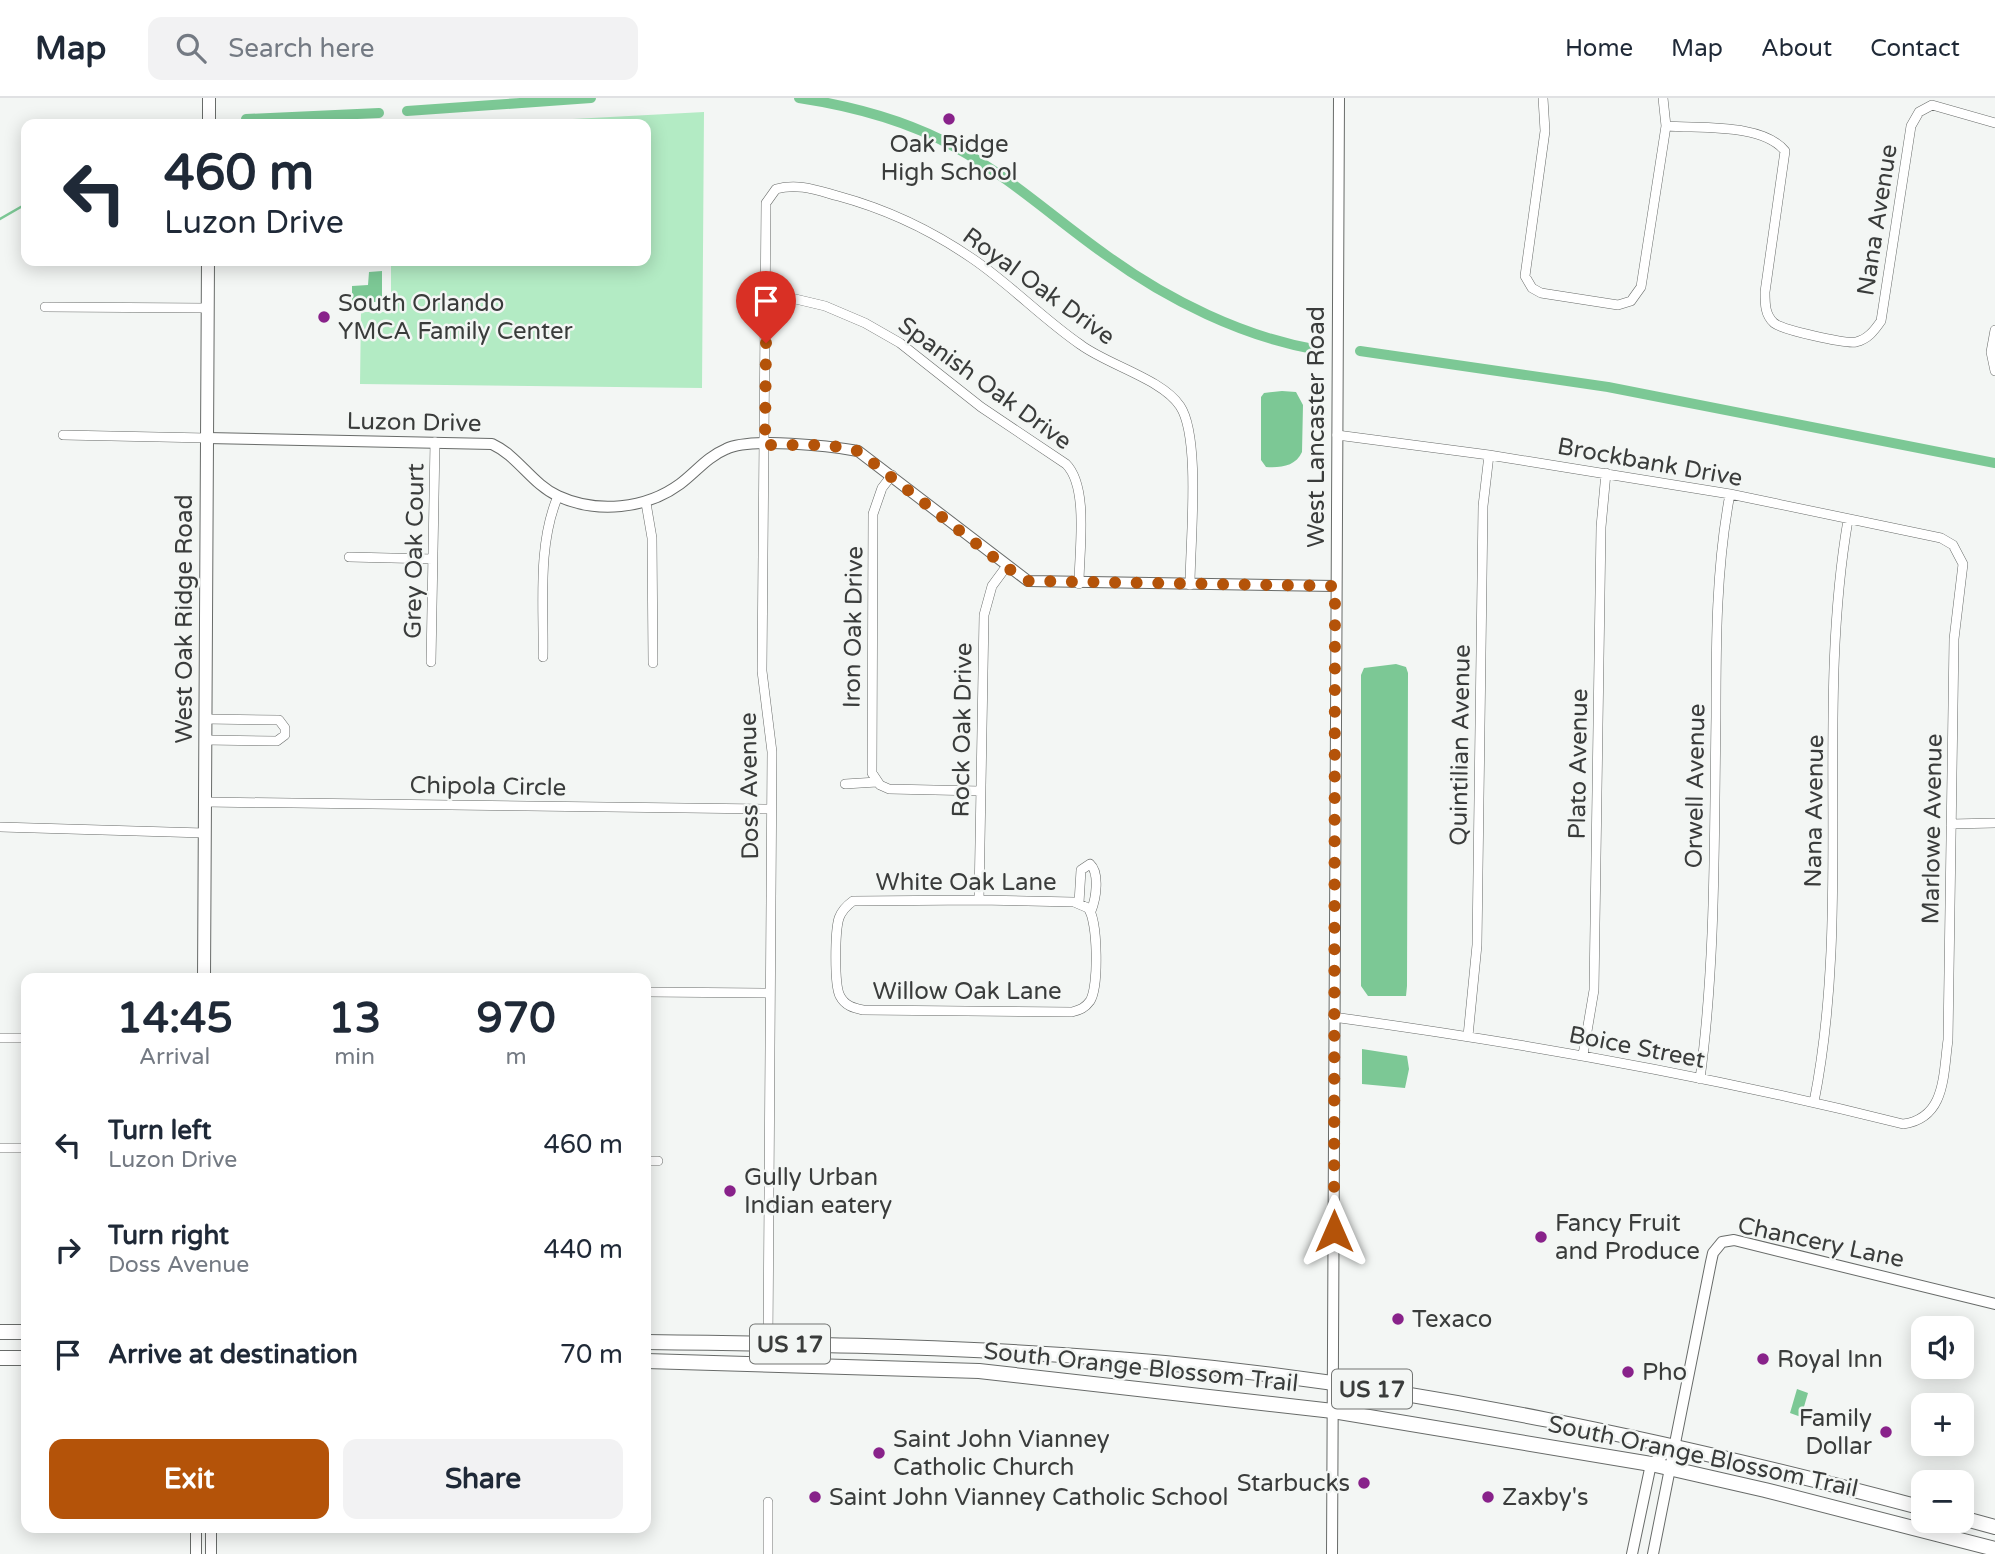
<!DOCTYPE html>
<html lang="en">
<head>
<meta charset="utf-8">
<style>
	:root { --surface:#fff; --page:#f2f2f3; --text:#1f2937; --muted:#747a83; --line:#e0e1e3; --accent:#b45309 }
	body { margin:0; font-family:"Varela Round",sans-serif; background:var(--page); color:var(--text); height:100vh; display:flex; flex-direction:column; font-size:26px; white-space:nowrap }
	* { box-sizing:border-box; margin:0 }
	p { font-size:23px; color:var(--muted) }
	.icon { flex:none; width:38px; height:38px; fill:none; stroke:currentColor; stroke-width:2; stroke-linecap:round; stroke-linejoin:round }
	.map { position:relative; flex:1; overflow:hidden }
	.side { position:absolute; left:21px; top:875px; width:630px; height:560px; display:flex; flex-direction:column; background:var(--surface); border-radius:14px; box-shadow:0 4px 18px #0003 }
	.side>* { flex:none }
	.hud { position:absolute; left:21px; top:21px; width:630px; height:147px; border-radius:14px; box-shadow:0 4px 18px #0003; background:#fff; color:var(--text); overflow:hidden }
	.controls { position:absolute; left:1911px; top:1218px; display:grid; gap:14px }
	.controls a { display:grid; place-items:center; width:63px; height:63px; border-radius:14px; background:var(--surface); box-shadow:0 4px 18px #0003; font-size:35px }
	.pin { position:absolute; display:grid; place-items:center; width:60px; height:60px; color:#fff; margin:-72px -30px; border-radius:50% 50% 50% 0; rotate:-45deg; box-shadow:0 0 7px #0007 }
	.pin .icon { rotate:45deg }
	.me { position:absolute; width:77px; margin:-38px; rotate:0deg; stroke-linejoin:round; filter:drop-shadow(0 0 5px #0008) }
	.turn { display:flex; align-items:center; gap:24px; height:147px; padding:0 28px; font-size:32px }
	.turn .icon { width:91px; height:91px; stroke-width:2.5 }
	.turn b { display:block; font-size:49px; line-height:60px }
	.eta { display:flex; justify-content:space-evenly; align-items:center; height:119px; text-align:center }
	.eta b { font-size:42px; font-weight:700; line-height:49px }
	.cta { display:flex; gap:14px; margin-top:auto; padding:14px 28px }
	.cta a { flex:1; height:80px; border-radius:14px; background:var(--accent); color:#fff; font-size:28px; font-weight:700; line-height:80px; text-align:center }
	.cta a+a { background:var(--page); color:var(--text) }
	ul { padding:0; list-style:none }
	li { display:flex; align-items:center; gap:21px; height:105px; padding:0 28px }
	li div { flex:1 }
	li b { display:block; font-size:26px }
	li em { font-style:normal }
	header { display:flex; align-items:center; gap:42px; box-sizing:border-box; height:98px; padding:0 35px; background:var(--surface); border-bottom:2px solid var(--line) }
	header strong { font-size:33px }
	nav { display:flex; gap:38px; margin-inline-start:auto; font-size:24px }
	.search { width:490px; height:63px; background:var(--page); display:flex; align-items:center; gap:18px; box-sizing:border-box; padding:0 24px; border-radius:14px; color:var(--muted); font-size:26px }
	.map>svg:first-child { display:block }
	.green { fill:#b3ebc4 }
	.water { fill:#7cc895 }
	.lines { fill:none; stroke-linecap:round; stroke-linejoin:round }
	.stream { stroke:#7cc895; stroke-width:2.5 }
	.canal { stroke:#7cc895; stroke-width:10 }
	.minor-casing { stroke:#686b69; stroke-width:10 }
	.tertiary-casing { stroke:#686b69; stroke-width:12 }
	.secondary-casing { stroke:#686b69; stroke-width:14 }
	.primary-casing { stroke:#686b69; stroke-width:16 }
	.minor { stroke:#fff; stroke-width:9 }
	.tertiary { stroke:#fff; stroke-width:10 }
	.secondary { stroke:#fff; stroke-width:12 }
	.primary { stroke:#fff; stroke-width:14 }
	.route { stroke:#b45309; stroke-width:12; stroke-dasharray:0 21.6 }
	.poi-dot { fill:#88228a; stroke:#f3f6f4; stroke-width:2.5 }
	.labels { text-anchor:middle; stroke-width:5; stroke-linejoin:round; paint-order:stroke }
	.shield { fill:#f3f6f4; stroke:#727472; stroke-width:2 }
	.shield-label { font-size:23px; font-weight:bold; fill:#3a3c3b }
	.poi-label { font-size:24px; fill:#3a3c3b; stroke:#f3f6f4; text-anchor:start }
	.street-label { font-size:24px; fill:#3a3c3b; stroke:#f3f6f4 }
</style>
</head>
<body>
<header>
<strong>Map</strong>
<div class="search"><svg class="icon" aria-label="search" viewBox="0 0 24 24"><circle cx="10" cy="10" r="6"/><path d="M15 15l6 6"/></svg>Search here</div>
<nav><a>Home</a><a>Map</a><a>About</a><a>Contact</a></nav>
</header>
<div class="map">
<svg width="1995" height="1456" viewBox="0 0 1995 1456">
	<rect width="100%" height="100%" fill="#f3f6f4"/>
	<path class="green" d="M704,14L702,290L360,286L361,214H391V163H646V26H535V23Z"/>
	<path class="water" d="M382,173V204H352V188L368,187L369,174Z
		M1282,293L1296,294L1303,307L1302,354C1296,368 1281,370 1266,369L1261,362V299L1264,295Z
		M1396,566L1406,569L1408,575L1407,888L1406,898H1368L1361,888V577L1364,570Z
		M1362,951L1407,958L1409,971L1405,990L1362,986Z
		M1797,1291L1808,1295L1801,1319L1790,1315Z"/>
	<g class="lines">
		<path class="stream" d="M184,26L191,24
			M0,121L26,106"/>
		<path class="canal" d="M799,0C852,8 908,23 955,49C1010,79 1055,121 1106,157C1168,202 1243,239 1318,252
			M407,13L591,0
			M246,21L379,15
			M1360,253L1608,289L1995,365"/>
		<g class="minor-casing">
			<path id="minor" d="M1543,0L1545,33L1525,178L1532,190L1541,195L1618,207L1631,203L1641,189L1666,28L1663,0
				M1666,28C1700,31 1762,25 1785,53L1765,194C1765,206 1765,217 1774,225C1783,232 1845,246 1856,244C1868,241 1874,233 1881,223L1911,28L1919,14L1932,7L1995,25
				M766,194L825,208L865,225L900,245L981,309L1066,366C1089,389 1079,453 1079,486
				M45,209L208,210
				M1995,232L1991,254L1995,273
				M63,337L207,340
				M892,377L882,390L873,416L872,675L880,687L889,691L980,693
				M646,405L652,440L653,565
				M349,459L433,461
				M543,559C544,507 537,447 558,398
				M431,564L435,344
				M205,642L277,643L285,637V630L279,622L205,621
				M845,686L877,684
				M205,704L771,711
				M1951,726L1995,725
				M0,729L204,735
				M979,802L1074,804L1088,810C1098,822 1099,889 1090,903C1085,910 1080,912 1072,914L863,912C854,910 845,908 840,898C834,887 835,833 839,820C842,812 846,808 853,803Z
				M979,802L984,517L992,488L1006,469
				M1079,805L1081,772L1090,766C1100,775 1096,801 1091,813
				M646,894L769,895
				M1333,919C1525,945 1715,979 1903,1026C1946,1020 1943,977 1948,942L1954,541L1963,466L1953,447L1941,440L1730,396L1489,357L1337,337
				M1468,938L1477,847L1483,408L1489,357
				M0,940H26
				M1583,957L1594,892L1601,429L1606,375
				M1700,981C1716,861 1714,740 1716,619C1716,545 1716,470 1730,396
				M1814,1004C1852,812 1815,614 1848,422
				M0,1050H26
				M646,1063H658
				M768,1245L772,654L762,573L766,105L776,91C798,85 816,92 838,98C886,111 931,132 973,161C1011,187 1043,221 1081,247C1108,267 1162,281 1180,308C1201,339 1190,446 1190,487
				M768,1456V1404"/>
		</g>
		<g class="tertiary-casing">
			<path id="tertiary" d="M207,340L492,346C518,358 532,386 558,398C597,416 646,411 680,386C696,374 707,359 726,351C751,339 830,348 858,353L1028,483L1335,488
				M196,1456V1430
				M211,1456V1430
				M1332,1456L1339,0
				M1632,1456L1651,1366L1674,1349
				M1653,1456L1711,1164L1713,1155L1722,1144L1734,1142L1995,1206"/>
		</g>
		<g class="secondary-casing">
			<path id="secondary" d="M209,26V0
				M204,880L208,163"/>
		</g>
		<g class="primary-casing">
			<path id="primary" d="M0,1234H26
				M646,1244C819,1246 992,1249 1165,1265C1421,1289 1675,1344 1923,1410
				M0,1260H26
				M646,1263L979,1273L1333,1313L1651,1366L1765,1392L1995,1451
				M1962,1420L1995,1429"/>
		</g>
		<use href="#minor" class="minor"/>
		<use href="#tertiary" class="tertiary"/>
		<use href="#secondary" class="secondary"/>
		<use href="#primary" class="primary"/>
	</g>
	<g class="lines">
		<path class="route" d="M766,245L765,347H828L858,353L1006,469L1028,483L1335,488L1334,1133"/>
	</g>
	<g class="poi-dot">
		<circle cx="949" cy="21" r="7"/>
		<circle cx="324" cy="219" r="7"/>
		<circle cx="730" cy="1093" r="7"/>
		<circle cx="1541" cy="1139" r="7"/>
		<circle cx="1398" cy="1221" r="7"/>
		<circle cx="1763" cy="1261" r="7"/>
		<circle cx="1628" cy="1274" r="7"/>
		<circle cx="1886" cy="1334" r="7"/>
		<circle cx="879" cy="1355" r="7"/>
		<circle cx="1364" cy="1385" r="7"/>
		<circle cx="815" cy="1399" r="7"/>
		<circle cx="1488" cy="1399" r="7"/>
	</g>
	<g class="labels">
		<g class="shield">
			<rect x="750" y="1226.5" width="80" height="39" rx="5"/>
			<rect x="1332" y="1271.5" width="80" height="39" rx="5"/>
		</g>
		<g class="shield-label">
			<text x="790" y="1254">US 17</text>
			<text x="1372" y="1299">US 17</text>
		</g>
		<g class="poi-label">
			<text x="949" y="54" text-anchor="middle">Oak Ridge<tspan x="949" dy="28">High School</tspan></text>
			<text x="338" y="213">South Orlando<tspan x="338" dy="28">YMCA Family Center</tspan></text>
			<text x="744" y="1087">Gully Urban<tspan x="744" dy="28">Indian eatery</tspan></text>
			<text x="1555" y="1133">Fancy Fruit<tspan x="1555" dy="28">and Produce</tspan></text>
			<text x="1412" y="1229">Texaco</text>
			<text x="1777" y="1269">Royal Inn</text>
			<text x="1642" y="1282">Pho</text>
			<text x="1872" y="1328" text-anchor="end">Family<tspan x="1872" dy="28">Dollar</tspan></text>
			<text x="893" y="1349">Saint John Vianney<tspan x="893" dy="28">Catholic Church</tspan></text>
			<text x="1350" y="1393" text-anchor="end">Starbucks</text>
			<text x="829" y="1407">Saint John Vianney Catholic School</text>
			<text x="1502" y="1407">Zaxby's</text>
		</g>
		<g class="street-label">
			<text transform="translate(1877 122) rotate(-81)" y="8">Nana Avenue</text>
			<text transform="translate(1039 188) rotate(36)" y="8">Royal Oak Drive</text>
			<text transform="translate(985 285) rotate(36)" y="8">Spanish Oak Drive</text>
			<text transform="translate(414 324) rotate(1)" y="8">Luzon Drive</text>
			<text transform="translate(1316 329) rotate(-90)" y="8">West Lancaster Road</text>
			<text transform="translate(1650 364) rotate(10)" y="8">Brockbank Drive</text>
			<text transform="translate(414 453) rotate(-89)" y="8">Grey Oak Court</text>
			<text transform="translate(184 521) rotate(-90)" y="8">West Oak Ridge Road</text>
			<text transform="translate(853 529) rotate(-89)" y="8">Iron Oak Drive</text>
			<text transform="translate(962 632) rotate(-89)" y="8">Rock Oak Drive</text>
			<text transform="translate(1460 647) rotate(-89)" y="8">Quintilian Avenue</text>
			<text transform="translate(1578 666) rotate(-89)" y="8">Plato Avenue</text>
			<text transform="translate(488 688) rotate(1)" y="8">Chipola Circle</text>
			<text transform="translate(749 688) rotate(-91)" y="8">Doss Avenue</text>
			<text transform="translate(1695 688) rotate(-89)" y="8">Orwell Avenue</text>
			<text transform="translate(1814 713) rotate(-89)" y="8">Nana Avenue</text>
			<text transform="translate(1932 731) rotate(-89)" y="8">Marlowe Avenue</text>
			<text x="966" y="792">White Oak Lane</text>
			<text x="967" y="901">Willow Oak Lane</text>
			<text transform="translate(1637 949) rotate(11)" y="8">Boice Street</text>
			<text transform="translate(1821 1144) rotate(12)" y="8">Chancery Lane</text>
			<text transform="translate(1141 1269) rotate(6)" y="8">South Orange Blossom Trail</text>
			<text transform="translate(1703 1358) rotate(12)" y="8">South Orange Blossom Trail</text>
		</g>
	</g>
</svg>
<div class="controls">
<a><svg class="icon" aria-label="sound" viewBox="0 0 24 24"><path d="M4 9h4l5-4v14l-5-4H4zM17 9q2 3 0 6"/></svg></a>
<a>+</a>
<a>−</a>
</div>
<div class="pin" style="left:766px;top:245px;background:#d93025"><svg class="icon" aria-label="arrive" viewBox="0 0 24 24"><path d="M6 21V4h12l-3 4 3 4H6"/></svg></div>
<svg class="me" style="left:1334px;top:1133px" viewBox="-20 -20 40 40"><path d="M0-17L14 15 0 8-14 15z" fill="#b45309" stroke="#fff" stroke-width="4"/></svg>
<div class="hud">
<div class="turn"><svg class="icon" aria-label="left" viewBox="0 0 24 24"><path d="M17 20v-9H6M10 6l-5 5 5 5"/></svg><div><b>460 m</b>Luzon Drive</div></div>
</div>
<section class="side">
<div class="eta">
<div><b>14:45</b><p>Arrival</p></div>
<div><b>13</b><p>min</p></div>
<div><b>970</b><p>m</p></div>
</div>
<ul>
<li><svg class="icon" aria-label="left" viewBox="0 0 24 24"><path d="M17 20v-9H6M10 6l-5 5 5 5"/></svg><div><b>Turn left</b><p>Luzon Drive</p></div><em>460 m</em></li>
<li><svg class="icon" aria-label="right" viewBox="0 0 24 24"><path d="M7 20v-9h11M14 6l5 5-5 5"/></svg><div><b>Turn right</b><p>Doss Avenue</p></div><em>440 m</em></li>
<li><svg class="icon" aria-label="arrive" viewBox="0 0 24 24"><path d="M6 21V4h12l-3 4 3 4H6"/></svg><div><b>Arrive at destination</b></div><em>70 m</em></li>
</ul>
<div class="cta"><a>Exit</a><a>Share</a></div>
</section>
</div>
</body>
</html>
